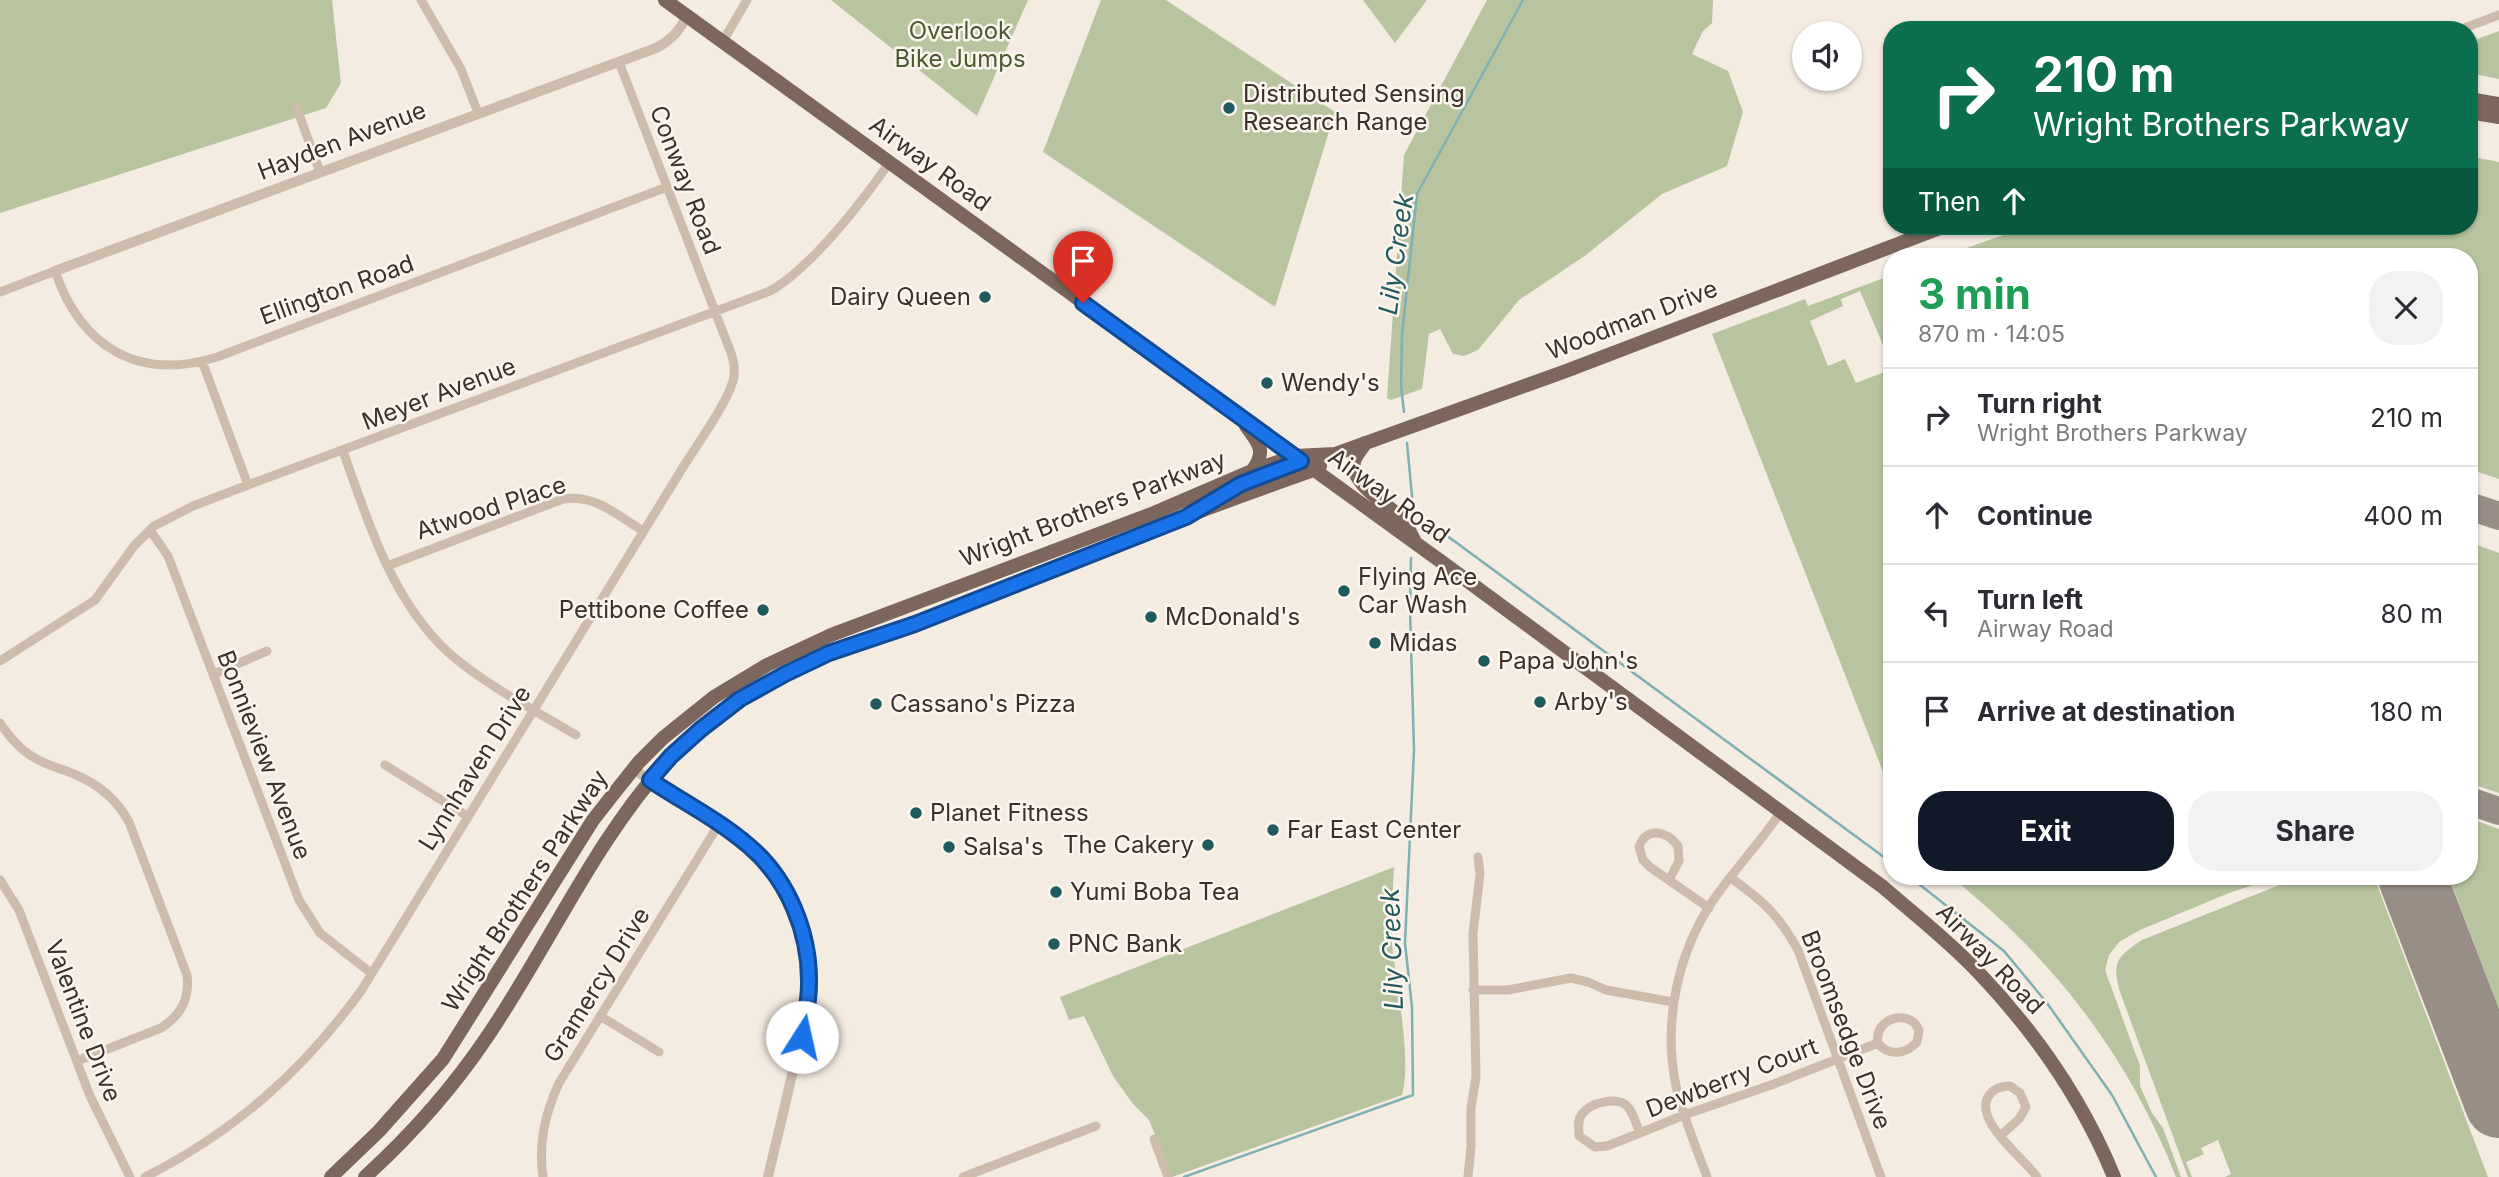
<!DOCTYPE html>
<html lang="en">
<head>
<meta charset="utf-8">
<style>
	:root { --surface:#fff; --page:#f2f2f3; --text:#2b2b33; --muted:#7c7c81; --line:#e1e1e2; --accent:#111827 }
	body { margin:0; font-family:Inter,sans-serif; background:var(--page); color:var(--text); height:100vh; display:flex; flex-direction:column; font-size:26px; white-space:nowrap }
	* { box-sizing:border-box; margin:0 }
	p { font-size:23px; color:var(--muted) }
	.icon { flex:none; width:38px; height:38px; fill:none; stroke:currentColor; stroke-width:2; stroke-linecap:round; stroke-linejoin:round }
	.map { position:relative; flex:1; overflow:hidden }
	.details { position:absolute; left:1883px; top:248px; width:595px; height:637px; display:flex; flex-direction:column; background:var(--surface); border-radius:28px; box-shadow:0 2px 5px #0004 }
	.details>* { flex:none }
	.hud { position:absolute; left:1883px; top:21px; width:595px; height:214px; border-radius:28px; box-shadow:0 2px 5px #0004; background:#0b6e4f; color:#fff; overflow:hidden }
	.fabs { position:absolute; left:1792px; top:21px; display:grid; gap:14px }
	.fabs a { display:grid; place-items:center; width:70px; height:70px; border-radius:50%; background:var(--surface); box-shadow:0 2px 5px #0004; font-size:35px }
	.pin { position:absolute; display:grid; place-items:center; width:60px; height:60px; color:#fff; margin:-72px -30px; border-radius:50% 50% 50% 0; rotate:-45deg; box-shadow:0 0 7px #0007 }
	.pin .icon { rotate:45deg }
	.me { position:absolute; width:77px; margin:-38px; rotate:10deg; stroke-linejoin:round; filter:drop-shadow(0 0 5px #0008) }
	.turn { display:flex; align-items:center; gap:24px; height:147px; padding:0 35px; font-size:32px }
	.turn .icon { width:91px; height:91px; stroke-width:2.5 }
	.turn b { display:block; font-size:49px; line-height:60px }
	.then { display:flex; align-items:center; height:66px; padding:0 35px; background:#0003; gap:14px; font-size:26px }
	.round { display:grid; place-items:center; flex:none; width:74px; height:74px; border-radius:28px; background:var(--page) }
	.headline { display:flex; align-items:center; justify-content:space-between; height:119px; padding:0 35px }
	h1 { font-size:42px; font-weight:700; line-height:52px; color:#1e9e55 }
	.cta { display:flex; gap:14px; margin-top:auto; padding:14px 35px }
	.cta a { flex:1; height:80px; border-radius:28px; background:var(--accent); color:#fff; font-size:28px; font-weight:700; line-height:80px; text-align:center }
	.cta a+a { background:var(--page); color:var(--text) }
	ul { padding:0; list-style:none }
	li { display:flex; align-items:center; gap:21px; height:98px; padding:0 35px; border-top:2px solid var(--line) }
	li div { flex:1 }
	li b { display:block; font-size:26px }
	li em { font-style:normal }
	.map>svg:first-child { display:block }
	.green { fill:#b8c4a0 }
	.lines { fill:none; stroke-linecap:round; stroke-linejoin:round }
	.stream { stroke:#7fb0b2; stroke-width:2.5 }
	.taxiway { stroke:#988e86; stroke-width:28 }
	.runway { stroke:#988e86; stroke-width:68 }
	.minor { stroke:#cdbbac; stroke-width:9 }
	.tertiary { stroke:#cdbbac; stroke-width:10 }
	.primary { stroke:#7d675c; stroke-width:14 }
	.route-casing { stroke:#114b97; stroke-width:18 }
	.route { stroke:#1a73e8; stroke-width:12 }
	.poi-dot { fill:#1f5a5e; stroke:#fbf5ee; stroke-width:2.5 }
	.labels { text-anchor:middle; stroke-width:5; stroke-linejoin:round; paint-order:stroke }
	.park-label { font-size:24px; fill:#4a5a2e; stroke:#fbf5ee }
	.poi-label { font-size:24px; fill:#3b302b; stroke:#fbf5ee; text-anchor:start }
	.street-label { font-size:24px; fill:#3b302b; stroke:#fbf5ee }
	.water-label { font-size:26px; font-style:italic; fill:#1f5a5e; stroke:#fbf5ee }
</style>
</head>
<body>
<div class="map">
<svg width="2499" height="1177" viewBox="0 0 2499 1177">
	<rect width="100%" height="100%" fill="#f4ebe1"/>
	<path class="green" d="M0,0H332L341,83L326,108L0,213Z
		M831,0H1028L977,116Z
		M1101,0H1166L1335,112L1275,307L1043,152Z
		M1363,0H1427L1395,43Z
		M1487,0H1713L1712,23L1703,31L1692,54L1728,71L1743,112L1727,166L1662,194L1586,255L1519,300L1478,350L1464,356L1453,354L1440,329L1429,334L1422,389L1391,400L1387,398L1404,155Z
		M2499,31V79L2469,73V42Z
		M2469,156L2499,162V479L2469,469V257H1941L2029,226H2469Z
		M1892,275V366L1860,291L1841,299L1843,306L1810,321L1828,366L1845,359L1856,383L1892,369V795L1712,334L1805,299L1808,306Z
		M2469,542L2499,553V793L2469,783Z
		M2469,818L2499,829V1009L2449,877H2469Z
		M1394,867C1393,892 1390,919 1392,944C1396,983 1412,1060 1402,1095L1172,1177L1149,1120L1133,1104L1113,1076L1084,1016L1069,1020L1060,997Z
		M1951,877H2277L2229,893L2140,930L2119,942L2109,955L2105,970L2140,1066V1086L2152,1113L2163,1128L2181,1177H2176C2128,1055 2053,958 1951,877Z
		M2299,877H2374L2488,1177H2225L2231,1174L2218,1140L2201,1148L2204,1154L2186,1162L2192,1177H2188L2120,992C2111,962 2118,956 2142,940Z"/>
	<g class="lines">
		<path class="stream" d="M1404,412L1401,386L1402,335L1417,194L1523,0
			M1407,443L1412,496L1411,522
			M1412,510L1892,863
			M1910,877L2004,951L2047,1003L2112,1095L2156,1177
			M1184,1177L1413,1095L1412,1007L1405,943L1414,750L1410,609L1411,558"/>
		<path class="taxiway" d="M2469,506L2499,516
			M2469,801L2499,811"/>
		<path class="runway" d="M2412,877L2499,1104"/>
		<path class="minor" d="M421,0L461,69L478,113
			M2459,30L2499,15
			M723,41L747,0
			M296,106L320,172
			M0,292L55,271C81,347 138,382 217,357L667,187
			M202,361L248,485
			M343,451C368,522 392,601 449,653C484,684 536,711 576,735
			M150,530L168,556L299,900L320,933L371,973
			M387,566L563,499C595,494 617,515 643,531
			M0,661L95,600L134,546L154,526L193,506L248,485L770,291C811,268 862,202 889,163
			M214,674L267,651
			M0,723C10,737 20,750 35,758C48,766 63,769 76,775C100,785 117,800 129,822L187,975C190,999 181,1015 161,1028L77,1061
			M385,765L467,816
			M1731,878C1763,901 1778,914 1798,950L1881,1177
			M0,880L19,910L90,1096L130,1177
			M1669,880L1679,861L1678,846C1667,831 1646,826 1639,847L1643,860L1650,867L1709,908
			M1473,990H1508L1571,978L1588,982L1606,990L1673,1002
			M600,1016L659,1052
			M1640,1133L1607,1146L1595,1147L1579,1136C1579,1128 1577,1120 1582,1114C1591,1102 1618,1096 1628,1107C1634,1114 1636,1125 1640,1133L1684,1115L1774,1084L1878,1043C1889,1057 1906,1054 1917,1042L1919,1030C1909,1007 1873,1019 1878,1043
			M2000,1136L2019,1119L2026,1107L2020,1093L2010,1086C2002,1086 1995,1088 1990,1094C1970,1119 2025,1159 2037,1177
			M1154,1139L1168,1177
			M145,1177C234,1132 302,1072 361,991L677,477C692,451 725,408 733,381C736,371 734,362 731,353L619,62
			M543,1177C538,1143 545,1114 559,1083L719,824
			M963,1177L1096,1126
			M1468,1177L1471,1146V1108L1476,1077L1473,933L1480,874L1478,857
			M1707,1177C1696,1147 1683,1117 1676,1086C1663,1023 1677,955 1712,902C1733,871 1759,844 1780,813"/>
		<path class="tertiary" d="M55,271L656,48C671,40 680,31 687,15
			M633,769C671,794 714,816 749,846C792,883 814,943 808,1000C805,1028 797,1056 790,1083C783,1115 775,1146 768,1177"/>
		<path class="primary" d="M665,0L1450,568L1883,887C1915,915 1949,941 1979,973C2035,1032 2083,1101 2114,1177
			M2469,99L2499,104
			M2469,112L2499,117
			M1246,426C1259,444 1267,451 1252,471
			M1365,443C1362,449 1355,456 1354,462C1349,482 1388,505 1399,516C1406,522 1410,532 1414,540
			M331,1177L379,1131L443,1059L593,820L615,792L639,762L663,738L714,697L767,665L831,635L1154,513L1252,471L1295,456L1335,454L1566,371L1945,226
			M365,1177C411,1135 452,1089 487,1037C549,946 594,841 669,759C712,712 770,678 828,654C865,639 903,629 939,614C1063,563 1188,514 1314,470L1320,466"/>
	</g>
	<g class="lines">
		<g class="route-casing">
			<path id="route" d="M802,1037C805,1019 809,1002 809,984C810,933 788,879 749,846C719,820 683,802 650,780L671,756L701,729L740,699L785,674L829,653L915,624L1186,517L1241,484L1301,461L1083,303"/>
		</g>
		<use href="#route" class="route"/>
	</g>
	<g class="poi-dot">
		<circle cx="1229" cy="108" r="7"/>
		<circle cx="985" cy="297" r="7"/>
		<circle cx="1267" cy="383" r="7"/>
		<circle cx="1344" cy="591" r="7"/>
		<circle cx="763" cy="610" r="7"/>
		<circle cx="1151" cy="617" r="7"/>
		<circle cx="1375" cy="643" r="7"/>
		<circle cx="1484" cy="661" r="7"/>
		<circle cx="1540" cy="702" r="7"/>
		<circle cx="876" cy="704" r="7"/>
		<circle cx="916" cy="813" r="7"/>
		<circle cx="1273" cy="830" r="7"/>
		<circle cx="1208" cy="845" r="7"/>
		<circle cx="949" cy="847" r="7"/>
		<circle cx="1056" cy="892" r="7"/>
		<circle cx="1054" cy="944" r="7"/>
	</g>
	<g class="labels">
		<g class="park-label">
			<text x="960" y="39">Overlook<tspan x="960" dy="28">Bike Jumps</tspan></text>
		</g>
		<g class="poi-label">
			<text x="1243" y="102">Distributed Sensing<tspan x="1243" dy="28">Research Range</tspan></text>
			<text x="971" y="305" text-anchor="end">Dairy Queen</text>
			<text x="1281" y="391">Wendy's</text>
			<text x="1358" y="585">Flying Ace<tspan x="1358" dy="28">Car Wash</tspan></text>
			<text x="749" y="618" text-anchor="end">Pettibone Coffee</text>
			<text x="1165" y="625">McDonald's</text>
			<text x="1389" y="651">Midas</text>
			<text x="1498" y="669">Papa John's</text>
			<text x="1554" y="710">Arby's</text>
			<text x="890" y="712">Cassano's Pizza</text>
			<text x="930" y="821">Planet Fitness</text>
			<text x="1287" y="838">Far East Center</text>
			<text x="1194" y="853" text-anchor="end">The Cakery</text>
			<text x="963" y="855">Salsa's</text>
			<text x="1070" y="900">Yumi Boba Tea</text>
			<text x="1068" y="952">PNC Bank</text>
		</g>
		<g class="street-label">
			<text transform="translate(342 141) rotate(-21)" y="8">Hayden Avenue</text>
			<text transform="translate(930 164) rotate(36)" y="8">Airway Road</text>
			<text transform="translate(685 180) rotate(69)" y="8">Conway Road</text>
			<text transform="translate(337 290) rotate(-20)" y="8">Ellington Road</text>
			<text transform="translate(1632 320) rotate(-21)" y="8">Woodman Drive</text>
			<text transform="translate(439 394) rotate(-21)" y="8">Meyer Avenue</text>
			<text transform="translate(1389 496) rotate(36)" y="8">Airway Road</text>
			<text transform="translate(491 508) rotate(-18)" y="8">Atwood Place</text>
			<text transform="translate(1093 509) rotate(-21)" y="8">Wright Brothers Parkway</text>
			<text transform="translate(264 755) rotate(69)" y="8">Bonnieview Avenue</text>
			<text transform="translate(475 768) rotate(-58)" y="8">Lynnhaven Drive</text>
			<text transform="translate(525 891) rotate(-57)" y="8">Wright Brothers Parkway</text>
			<text transform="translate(1990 959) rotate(46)" y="8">Airway Road</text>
			<text transform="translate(597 985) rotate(-58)" y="8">Gramercy Drive</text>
			<text transform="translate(83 1021) rotate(69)" y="8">Valentine Drive</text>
			<text transform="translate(1846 1030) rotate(69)" y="8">Broomsedge Drive</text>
			<text transform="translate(1732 1078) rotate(-21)" y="8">Dewberry Court</text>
		</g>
		<g class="water-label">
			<text transform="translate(1396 254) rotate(-82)" y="9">Lily Creek</text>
			<text transform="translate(1392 949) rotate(-92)" y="9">Lily Creek</text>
		</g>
	</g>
</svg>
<div class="fabs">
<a><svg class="icon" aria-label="sound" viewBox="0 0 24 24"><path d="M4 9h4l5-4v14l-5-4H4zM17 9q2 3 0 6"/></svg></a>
</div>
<div class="pin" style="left:1083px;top:303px;background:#d93025"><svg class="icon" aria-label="arrive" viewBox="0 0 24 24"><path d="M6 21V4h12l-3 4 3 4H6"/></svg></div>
<svg class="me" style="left:802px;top:1037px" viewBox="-20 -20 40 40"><circle r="19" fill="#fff"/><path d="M0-13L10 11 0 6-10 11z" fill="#1a73e8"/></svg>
<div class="hud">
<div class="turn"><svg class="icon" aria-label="right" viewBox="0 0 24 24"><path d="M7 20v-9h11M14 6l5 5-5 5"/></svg><div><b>210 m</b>Wright Brothers Parkway</div></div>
<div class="then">Then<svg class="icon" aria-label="ahead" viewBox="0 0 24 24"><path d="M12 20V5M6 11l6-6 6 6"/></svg></div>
</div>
<section class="details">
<div class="headline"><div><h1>3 min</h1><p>870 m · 14:05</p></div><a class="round"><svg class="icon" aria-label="close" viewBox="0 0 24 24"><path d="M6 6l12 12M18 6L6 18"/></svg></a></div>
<ul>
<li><svg class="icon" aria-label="right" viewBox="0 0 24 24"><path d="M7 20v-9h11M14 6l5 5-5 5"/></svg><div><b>Turn right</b><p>Wright Brothers Parkway</p></div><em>210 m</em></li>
<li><svg class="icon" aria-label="ahead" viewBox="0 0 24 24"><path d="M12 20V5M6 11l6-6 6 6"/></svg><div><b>Continue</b></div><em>400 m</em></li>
<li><svg class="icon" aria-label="left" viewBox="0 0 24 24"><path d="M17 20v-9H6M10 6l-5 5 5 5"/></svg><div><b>Turn left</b><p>Airway Road</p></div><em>80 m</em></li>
<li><svg class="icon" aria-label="arrive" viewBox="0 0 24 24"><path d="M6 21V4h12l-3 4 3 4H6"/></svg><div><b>Arrive at destination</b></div><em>180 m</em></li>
</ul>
<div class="cta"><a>Exit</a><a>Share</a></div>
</section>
</div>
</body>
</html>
